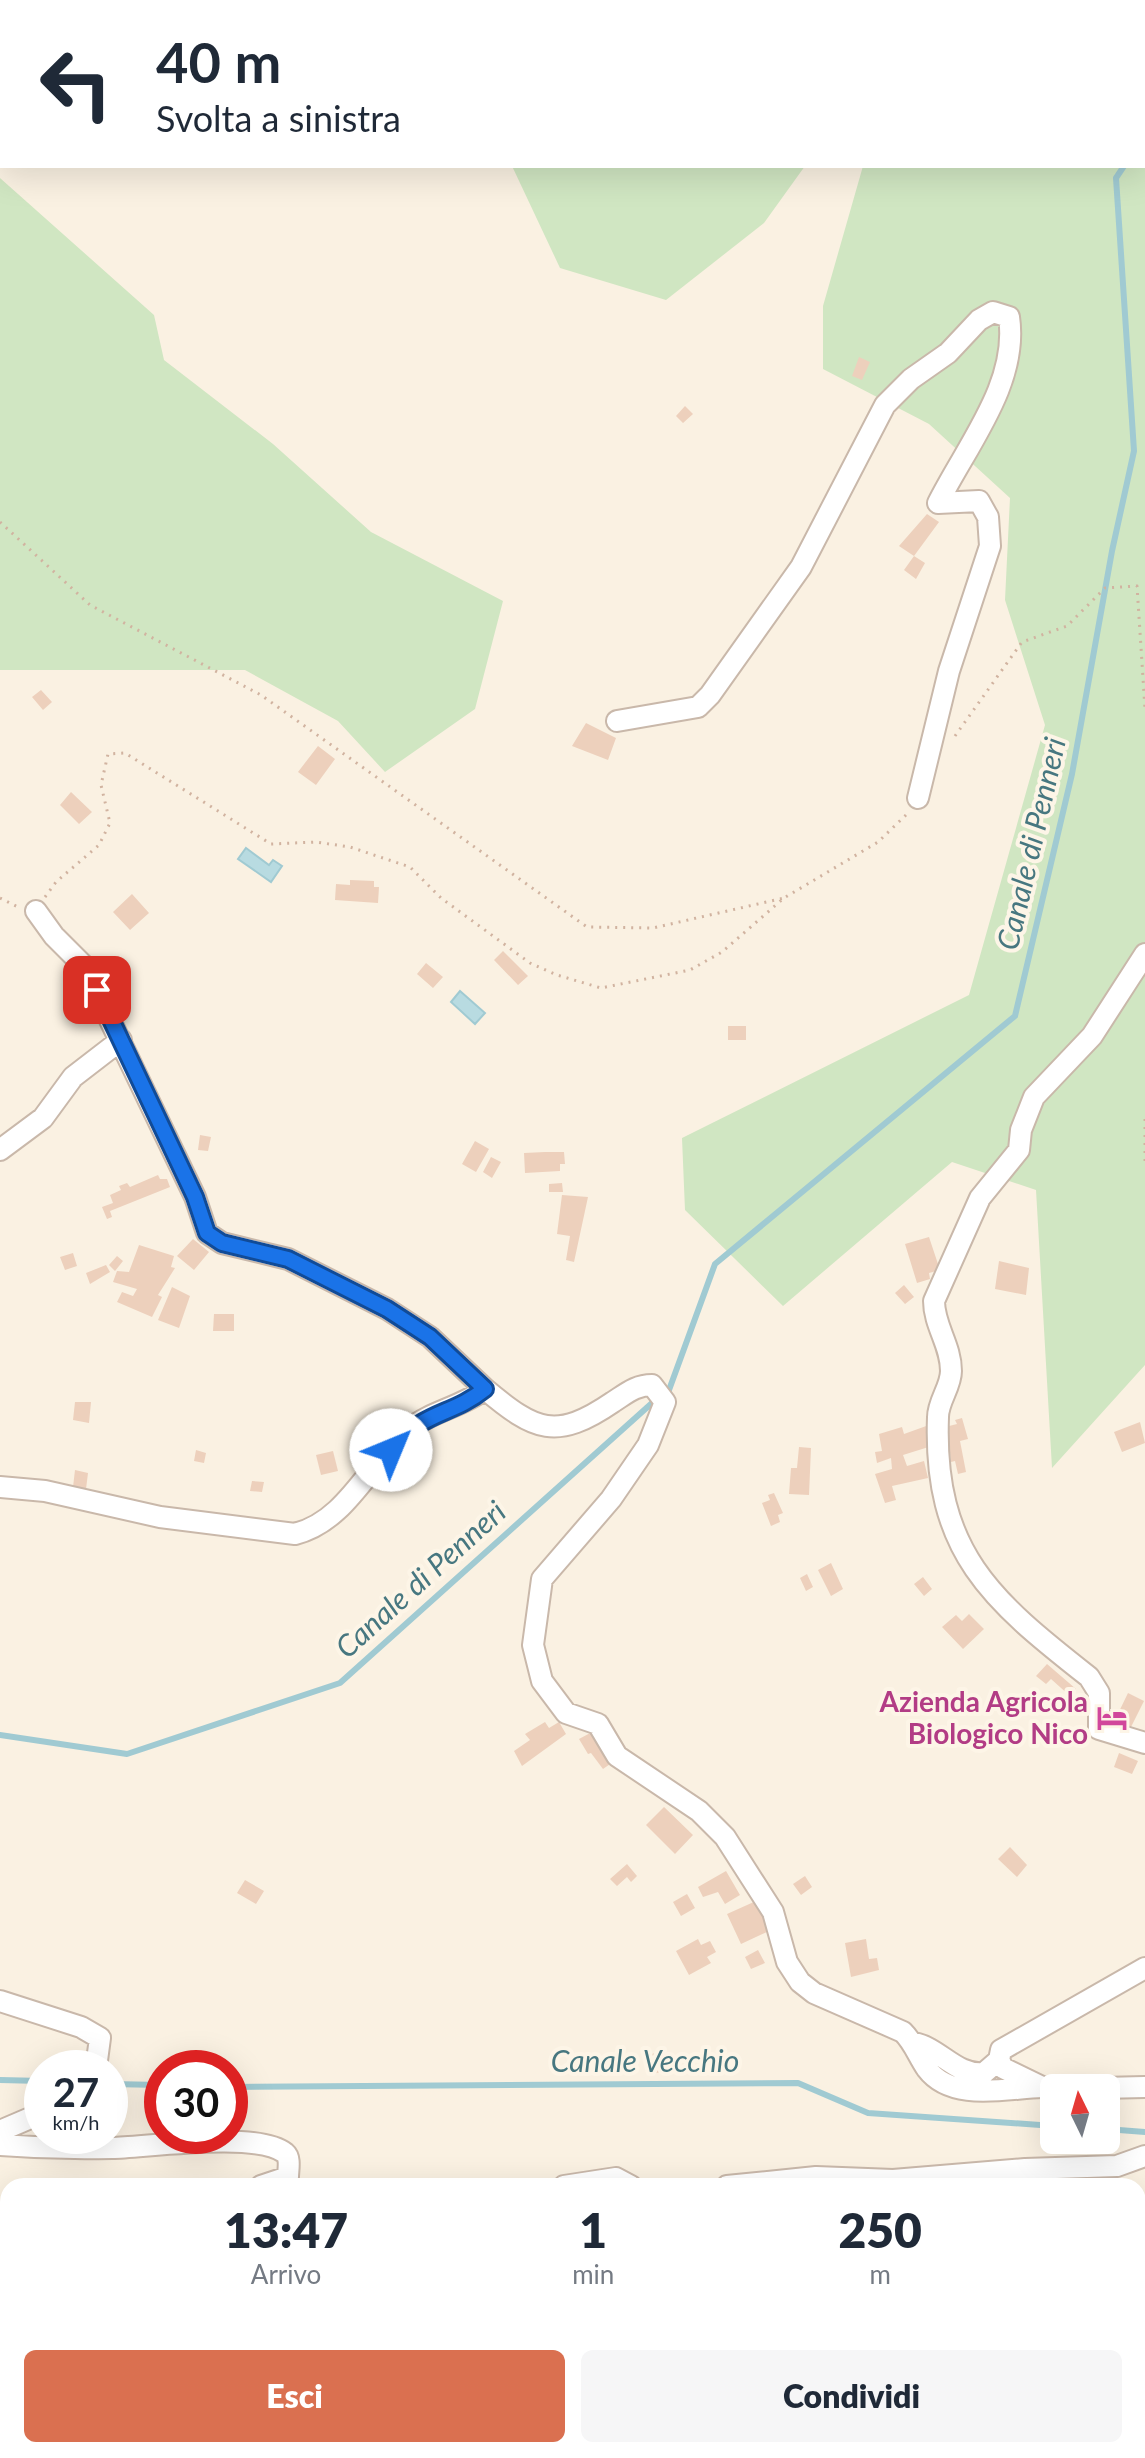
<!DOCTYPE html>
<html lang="it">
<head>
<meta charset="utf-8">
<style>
	:root { --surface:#fff; --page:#f6f6f7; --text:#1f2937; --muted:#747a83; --accent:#da7050 }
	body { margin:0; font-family:Lato,sans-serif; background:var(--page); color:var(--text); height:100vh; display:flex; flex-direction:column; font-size:30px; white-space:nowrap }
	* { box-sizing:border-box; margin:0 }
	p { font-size:26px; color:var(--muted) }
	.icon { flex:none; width:44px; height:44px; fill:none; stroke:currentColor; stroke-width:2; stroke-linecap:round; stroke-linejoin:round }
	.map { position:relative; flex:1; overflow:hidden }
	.drawer { position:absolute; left:0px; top:2178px; width:1146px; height:280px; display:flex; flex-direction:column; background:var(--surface); border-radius:24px 24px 0 0; box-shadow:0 8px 32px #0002 }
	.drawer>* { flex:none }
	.banner { position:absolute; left:0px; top:0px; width:1146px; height:168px; box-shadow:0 8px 32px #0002; background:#fff; color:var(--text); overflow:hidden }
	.needle { width:52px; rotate:355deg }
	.buttons { position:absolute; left:1040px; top:2074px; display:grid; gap:16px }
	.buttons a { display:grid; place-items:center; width:80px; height:80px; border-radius:12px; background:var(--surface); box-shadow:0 8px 32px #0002; font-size:40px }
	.speed { position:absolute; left:24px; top:2050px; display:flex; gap:16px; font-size:40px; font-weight:700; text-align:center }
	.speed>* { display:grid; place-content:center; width:104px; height:104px; border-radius:50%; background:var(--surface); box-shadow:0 8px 32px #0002; line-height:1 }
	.speed small { font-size:20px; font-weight:400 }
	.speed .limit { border:12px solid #d22; background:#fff; color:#111 }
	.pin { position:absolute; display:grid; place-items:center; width:68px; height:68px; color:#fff; margin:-34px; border-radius:16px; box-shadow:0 4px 12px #0006 }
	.me { position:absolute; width:88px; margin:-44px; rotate:45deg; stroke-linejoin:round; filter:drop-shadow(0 0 6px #0008) }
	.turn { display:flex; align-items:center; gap:28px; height:168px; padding:0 24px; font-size:36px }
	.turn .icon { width:104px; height:104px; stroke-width:2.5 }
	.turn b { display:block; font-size:56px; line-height:68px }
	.eta { display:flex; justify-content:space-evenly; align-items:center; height:136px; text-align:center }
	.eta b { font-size:48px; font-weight:800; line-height:56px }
	.button { display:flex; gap:16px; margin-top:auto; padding:16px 24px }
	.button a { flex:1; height:92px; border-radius:12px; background:var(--accent); color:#fff; font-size:32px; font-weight:800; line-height:92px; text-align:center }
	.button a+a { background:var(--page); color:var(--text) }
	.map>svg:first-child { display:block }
	.green { fill:#d0e6c2 }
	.water { fill:#b8dbe1; stroke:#a0cad2; stroke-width:2 }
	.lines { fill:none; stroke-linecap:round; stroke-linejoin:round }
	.stream { stroke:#a0cad2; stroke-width:6 }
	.building { fill:#edd0bc }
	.lane-casing { stroke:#c9b8aa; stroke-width:14 }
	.street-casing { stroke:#c9b8aa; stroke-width:24 }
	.path { stroke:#d1b3a0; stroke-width:3; stroke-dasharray:2 6; stroke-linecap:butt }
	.lane { stroke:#fff; stroke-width:10 }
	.street { stroke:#fff; stroke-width:20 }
	.route-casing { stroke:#114b97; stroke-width:20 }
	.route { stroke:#1a73e8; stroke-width:14 }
	.labels { text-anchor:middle; stroke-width:8; stroke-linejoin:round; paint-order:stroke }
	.hotel-label { font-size:28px; font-weight:bold; fill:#b23c85; stroke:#fdf5e7; text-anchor:end }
	.water-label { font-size:30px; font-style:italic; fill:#477780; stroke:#fdf5e7 }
</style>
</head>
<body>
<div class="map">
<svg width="1145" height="2458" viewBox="0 0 1145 2458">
	<rect width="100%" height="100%" fill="#faf1e2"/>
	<path class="green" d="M444,0H1145V1365L1052,1468L1036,1190L952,1162L783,1306L685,1210L682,1138L969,995L1045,725L1005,600L1010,498L929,424L823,369V306L863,166H1144V2Z
		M512,166H805L764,223L666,300L560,268Z
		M0,178L154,315L164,360L273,444L371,532L503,601L475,709L385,772L338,721L245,670H0Z"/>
	<path class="water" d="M246,848L269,865L273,860L282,866L271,882L238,859Z
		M460,991L485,1013L475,1024L451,1002Z"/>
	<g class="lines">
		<path class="stream" d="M1144,132L1145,130
			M669,1390L715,1264L1015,1016L1072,774L1112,551L1134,451L1116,178L1124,166
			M0,1735L127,1754L340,1683L652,1403
			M0,2080L42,2081
			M110,2084L162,2085
			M230,2087L798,2083L868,2113L1054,2126
			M1106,2129L1145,2132"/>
	</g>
	<path class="building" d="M859,357L870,362L862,380L852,376Z
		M685,406L693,414L683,423L676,416Z
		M927,514L939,522L914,556L925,563L916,579L904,570L914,556L899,546Z
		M41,690L52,702L43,710L32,697Z
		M586,723L616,738L608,760L572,746Z
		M318,746L335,759L316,785L298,772Z
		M71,792L92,812L79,824L60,805Z
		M350,880L374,881V887H379L378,903L335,900L336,884L350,885Z
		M132,894L149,913L130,930L113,912Z
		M503,951L528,976L518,985L494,960Z
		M426,963L443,977L433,988L417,974Z
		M728,1026H746V1040H728Z
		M200,1135L211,1137L208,1151L198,1150Z
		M475,1141L489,1149L476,1172L462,1164Z
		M545,1152H564L565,1164H560V1171L525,1173L524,1153Z
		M491,1157L501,1162L492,1178L483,1172Z
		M158,1175L160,1179H167L170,1187L110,1211L112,1217L107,1219L102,1207L113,1203L110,1195L121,1190L119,1186L127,1183L130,1187Z
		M562,1183L563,1192H549V1184Z
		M562,1195L588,1197L574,1262L566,1260L570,1236L557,1234Z
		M929,1237L940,1270L929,1273L930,1279L917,1283L905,1244Z
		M193,1239L209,1252L194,1270L177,1256Z
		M139,1245L174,1256L171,1267L175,1268L158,1295L162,1297L152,1317L117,1302L122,1292L133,1296L137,1289L113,1282L117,1271L129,1272Z
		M73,1253L77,1266L65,1270L60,1257Z
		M117,1256L123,1261L115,1271L109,1265Z
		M999,1261L1029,1268L1026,1295L995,1289Z
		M106,1265L110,1272L90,1284L86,1273Z
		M904,1285L914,1297L905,1304L895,1293Z
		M172,1287L190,1296L179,1328L158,1320Z
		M214,1314H234V1331H213Z
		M75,1402H91L89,1423L73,1420Z
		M962,1418L968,1439L960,1441L966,1472L958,1474L955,1461L951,1462L950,1453L946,1455L941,1428L957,1424L955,1420Z
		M1140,1422L1145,1443L1122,1452L1114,1432Z
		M929,1425L935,1445L903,1455L907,1466L924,1461L928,1478L892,1486L896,1500L885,1503L875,1474L892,1469L891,1458L877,1463L875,1452L882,1451L879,1434L902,1427L904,1434Z
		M366,1437L369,1449L358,1452L354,1441Z
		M799,1447L811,1448L809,1495L789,1494L791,1468H797Z
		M196,1450L206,1453L204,1463L194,1461Z
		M333,1451L338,1471L321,1475L316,1455Z
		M75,1470L88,1473L86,1489L73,1487Z
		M252,1481L264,1482L262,1492L250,1491Z
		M774,1493L783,1513L778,1515L780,1522L771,1526L762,1503L770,1500L768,1495Z
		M831,1563L843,1589L831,1596L818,1570Z
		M807,1574L813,1587L806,1591L800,1578Z
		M923,1577L932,1589L924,1596L914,1584Z
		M969,1614L984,1629L963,1649L942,1627L956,1615L962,1621Z
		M1047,1664L1076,1689L1070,1696L1051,1679L1046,1684L1036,1676Z
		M1128,1693L1144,1701L1128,1733L1112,1726Z
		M545,1722L549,1728L559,1722L566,1734L522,1766L514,1751L530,1740L525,1734Z
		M594,1731L613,1762L603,1769L591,1753L588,1754L579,1739Z
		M1119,1753L1138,1761L1132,1774L1114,1767Z
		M664,1807L693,1835L675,1854L646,1825Z
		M1010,1847L1027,1865L1017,1877L998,1859Z
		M627,1864L637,1876L631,1882L627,1877L617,1886L610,1879Z
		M726,1871L740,1895L725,1904L718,1892L703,1897L698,1887Z
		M805,1876L812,1887L801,1895L793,1884Z
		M245,1880L264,1891L256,1904L237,1893Z
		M687,1894L695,1908L681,1916L673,1902Z
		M756,1901L769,1931L741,1944L727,1914Z
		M698,1939L701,1945L710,1941L716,1952L707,1957L711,1963L689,1975L676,1951Z
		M866,1939L869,1959L877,1958L879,1970L851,1977L845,1943Z
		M758,1950L765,1963L751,1969L745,1957Z
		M655,2053L661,2072L652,2074L646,2056Z
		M281,2450H290L293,2458H267Z
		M757,2450H774L777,2456L760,2458Z"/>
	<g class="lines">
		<g class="lane-casing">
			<path id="lane" d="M299,2450L302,2458"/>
		</g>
		<g class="street-casing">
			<path id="street" d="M617,721L698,707L710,695L801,567L885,405L911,379L948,353L979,320L993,312L1009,317C1019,383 967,445 938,503L979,501L988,517L990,546L949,671L918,798
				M36,911L54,936L84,966L195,1197L207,1233L222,1243L288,1259L387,1309L430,1337L485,1389
				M1145,954L1092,1036L1034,1097L1021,1130L1019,1150L980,1198L934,1301C934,1326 951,1345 951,1371C951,1387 938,1401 938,1417C933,1552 991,1600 1089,1677L1099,1693V1729L1145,1743
				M0,1150L43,1118L73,1077L121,1040
				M0,1487L45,1491L160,1517L295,1534C347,1521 369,1463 408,1430C431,1411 462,1407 485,1389C535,1431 556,1441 613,1402C627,1393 636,1385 652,1385L665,1402L648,1445L611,1499L542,1579L533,1645L542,1681L566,1713L598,1724L617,1756L699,1811L725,1837L773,1912L787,1962L800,1982L814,1993L903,2032C914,2043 918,2056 927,2069C952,2102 1006,2088 1042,2087
				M0,2001L81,2027L100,2038L96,2068
				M914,2043C940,2048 956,2076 984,2073L999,2060L1001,2050L1145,1968
				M999,2060L1003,2068L1042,2087
				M1101,2088L1145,2087
				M0,2131L42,2113
				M0,2145C38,2148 74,2149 112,2148C148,2147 257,2131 285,2153C291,2158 288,2170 288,2177L261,2186
				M564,2186L616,2178L631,2186
				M727,2186L816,2177L893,2180L1025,2169L1117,2166L1145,2156
				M0,2217H8
				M1138,2282L1145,2285"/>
		</g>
		<path class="path" d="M0,522L90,605L261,695L587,927L653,928L784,898
			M955,736L1022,642L1067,626L1105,588L1137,586L1145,709
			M45,897L56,882L99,845L110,823L101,785L108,754L125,753L271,844L316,842L350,847L410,867L441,898L530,963L557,975L601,988L690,970L722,952L784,898L878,842L907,814
			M0,898L18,907
			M1145,1119V1161"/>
		<use href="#lane" class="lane"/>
		<use href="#street" class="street"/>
	</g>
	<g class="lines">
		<g class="route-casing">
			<path id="route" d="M97,990L195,1197L207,1233L222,1243L288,1259L387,1309L430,1337L485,1389C450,1417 425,1409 391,1450"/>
		</g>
		<use href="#route" class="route"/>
	</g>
	<defs>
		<g id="hotel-bare" transform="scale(2.4)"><path d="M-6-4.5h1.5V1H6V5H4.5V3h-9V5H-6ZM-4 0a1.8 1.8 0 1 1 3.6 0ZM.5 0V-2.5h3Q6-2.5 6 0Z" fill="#d1479c" stroke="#fdf5e7" stroke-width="2.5" paint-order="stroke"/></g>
	</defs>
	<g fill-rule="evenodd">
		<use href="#hotel-bare" x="1112" y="1718"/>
	</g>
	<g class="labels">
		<g class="hotel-label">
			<text x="1088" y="1712">Azienda Agricola<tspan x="1088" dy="32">Biologico Nico</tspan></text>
		</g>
		<g class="water-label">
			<text transform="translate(1032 844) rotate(-77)" y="10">Canale di Penneri</text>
			<text transform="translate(421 1580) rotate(-42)" y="10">Canale di Penneri</text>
			<text x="645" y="2072">Canale Vecchio</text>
		</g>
	</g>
</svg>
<div class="buttons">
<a><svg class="needle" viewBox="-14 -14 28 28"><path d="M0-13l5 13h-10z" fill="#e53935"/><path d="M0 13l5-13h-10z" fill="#747a83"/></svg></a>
</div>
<div class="speed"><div>27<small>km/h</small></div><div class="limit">30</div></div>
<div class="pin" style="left:97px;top:990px;background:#d93025"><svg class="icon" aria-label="arrive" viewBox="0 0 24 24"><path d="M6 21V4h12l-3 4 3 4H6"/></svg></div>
<svg class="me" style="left:391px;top:1450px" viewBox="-20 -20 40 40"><circle r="19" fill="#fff"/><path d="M0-13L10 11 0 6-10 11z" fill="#1a73e8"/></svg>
<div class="banner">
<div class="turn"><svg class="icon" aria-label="left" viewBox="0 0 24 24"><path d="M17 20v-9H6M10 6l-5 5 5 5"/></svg><div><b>40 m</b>Svolta a sinistra</div></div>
</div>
<section class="drawer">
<div class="eta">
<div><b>13:47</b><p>Arrivo</p></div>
<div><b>1</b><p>min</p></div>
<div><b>250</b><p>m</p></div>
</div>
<div class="button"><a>Esci</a><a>Condividi</a></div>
</section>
</div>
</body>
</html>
